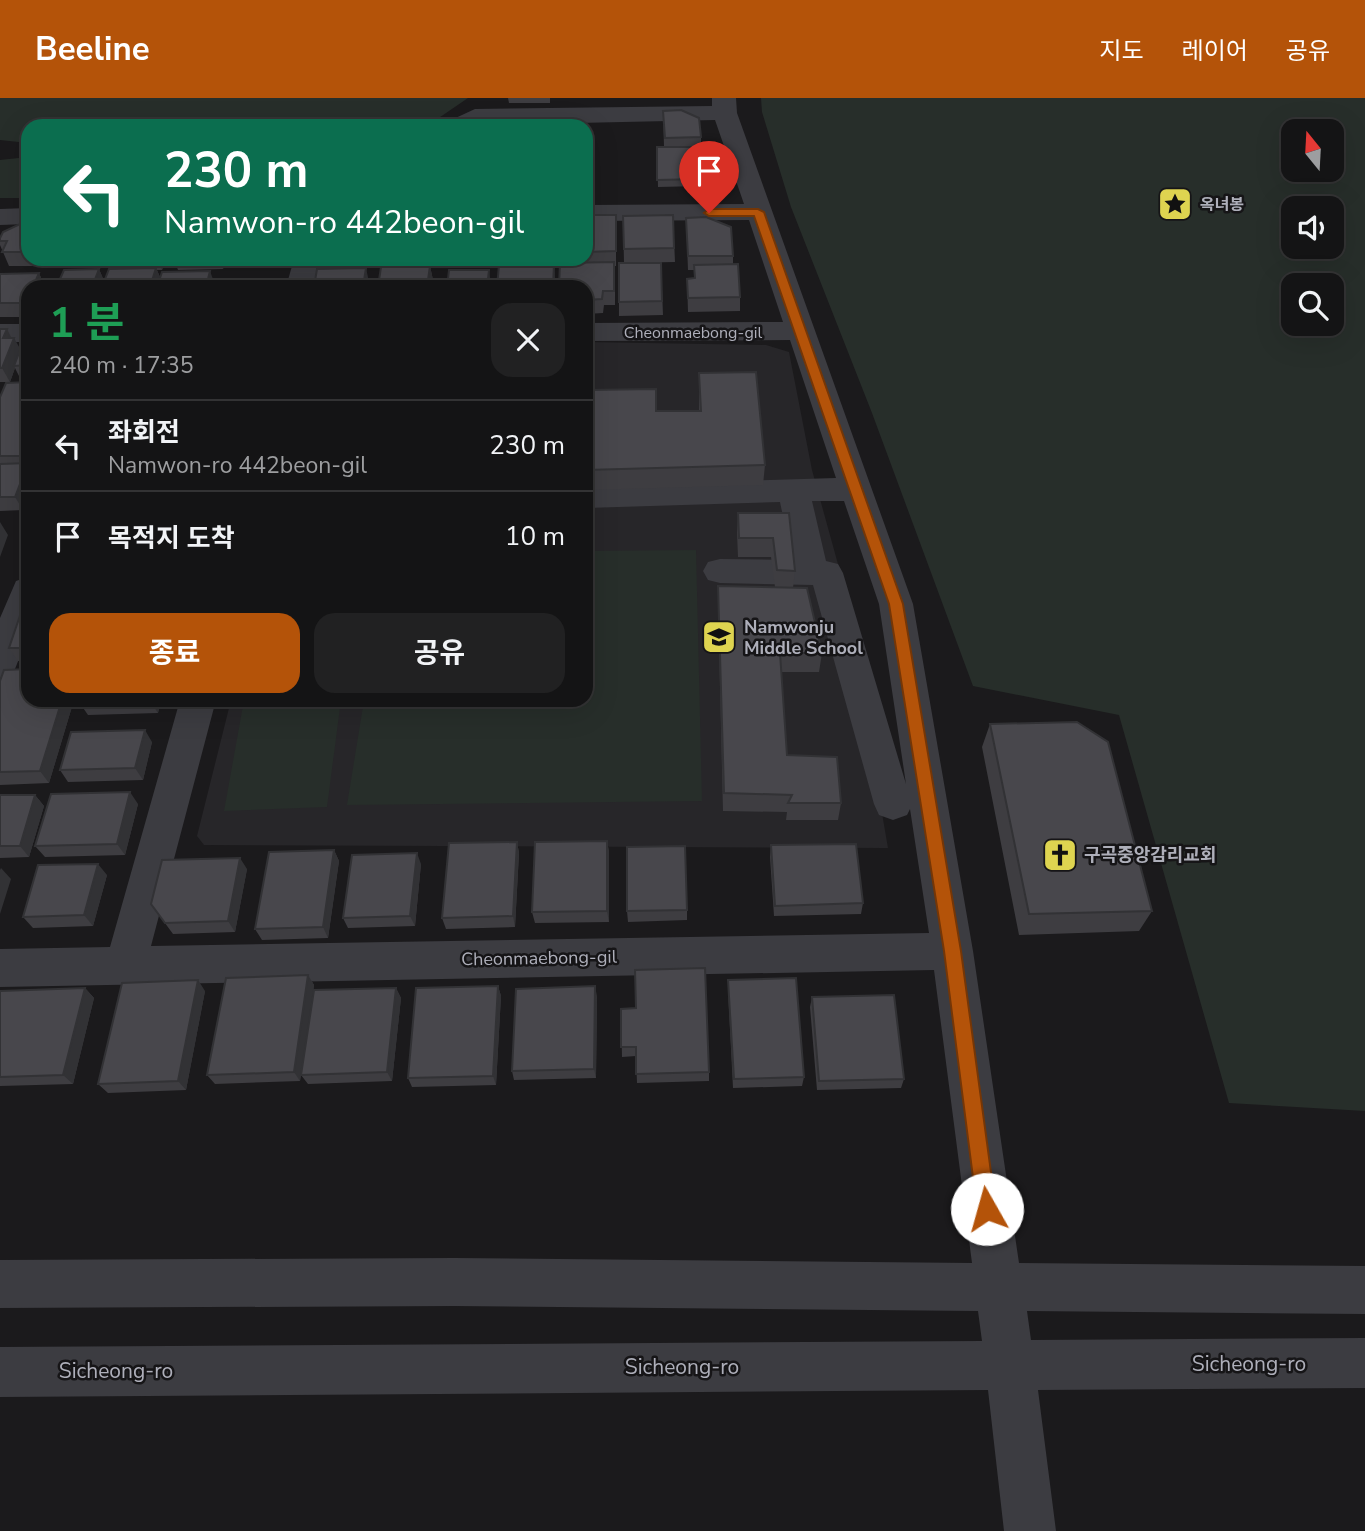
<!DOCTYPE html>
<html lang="ko">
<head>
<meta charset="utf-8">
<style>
	:root { --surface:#141415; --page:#212122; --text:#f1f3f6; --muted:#9d9ea0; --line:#333334; --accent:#b45309 }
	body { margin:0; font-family:"Nunito Sans","Noto Sans KR",sans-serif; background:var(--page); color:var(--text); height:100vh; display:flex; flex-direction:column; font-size:26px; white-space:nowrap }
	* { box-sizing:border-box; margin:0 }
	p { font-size:23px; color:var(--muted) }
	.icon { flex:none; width:38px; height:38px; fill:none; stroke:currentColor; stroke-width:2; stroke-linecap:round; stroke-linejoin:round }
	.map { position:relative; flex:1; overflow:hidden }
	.sheet { position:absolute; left:21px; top:182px; width:572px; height:427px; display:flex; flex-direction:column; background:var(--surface); border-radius:21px; box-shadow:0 7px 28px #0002,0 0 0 2px var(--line) }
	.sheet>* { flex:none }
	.guide { position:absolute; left:21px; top:21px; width:572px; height:147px; border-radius:21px; box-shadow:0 7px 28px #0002,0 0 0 2px var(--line); background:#0b6e4f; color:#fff; overflow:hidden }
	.needle { width:46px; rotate:342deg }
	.tools { position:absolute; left:1281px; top:21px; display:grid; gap:14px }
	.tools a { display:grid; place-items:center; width:63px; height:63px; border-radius:14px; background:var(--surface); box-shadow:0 7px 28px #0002,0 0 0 2px var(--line); font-size:35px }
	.pin { position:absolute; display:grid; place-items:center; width:60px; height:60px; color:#fff; margin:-72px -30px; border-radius:50% 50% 50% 0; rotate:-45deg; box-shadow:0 0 7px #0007 }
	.pin .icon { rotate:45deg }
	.me { position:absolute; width:77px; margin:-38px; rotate:353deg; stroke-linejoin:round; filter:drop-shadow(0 0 5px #0008) }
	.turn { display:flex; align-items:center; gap:24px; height:147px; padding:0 28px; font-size:32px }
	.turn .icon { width:91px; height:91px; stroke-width:2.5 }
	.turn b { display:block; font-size:49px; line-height:60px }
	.round { display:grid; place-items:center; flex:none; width:74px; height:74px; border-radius:21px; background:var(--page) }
	.headline { display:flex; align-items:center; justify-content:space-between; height:119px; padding:0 28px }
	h1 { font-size:42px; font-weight:700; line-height:52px; color:#1e9e55 }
	.primary-button { display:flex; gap:14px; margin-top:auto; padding:14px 28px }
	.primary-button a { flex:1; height:80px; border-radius:21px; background:var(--accent); color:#fff; font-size:28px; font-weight:700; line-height:80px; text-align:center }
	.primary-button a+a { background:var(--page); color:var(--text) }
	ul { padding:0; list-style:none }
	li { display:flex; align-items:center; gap:21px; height:91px; padding:0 28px; border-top:2px solid var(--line) }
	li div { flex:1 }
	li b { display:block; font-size:26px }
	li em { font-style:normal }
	header { display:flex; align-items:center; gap:42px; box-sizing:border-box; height:98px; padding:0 35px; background:var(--accent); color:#fff }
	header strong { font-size:33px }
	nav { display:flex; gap:38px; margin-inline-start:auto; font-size:24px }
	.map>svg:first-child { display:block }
	.built { fill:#272629 }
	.green { fill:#272e2a; fill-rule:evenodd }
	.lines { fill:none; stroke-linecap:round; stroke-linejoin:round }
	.minor { fill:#3c3c41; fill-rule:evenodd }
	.wall { fill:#3e3d41 }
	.shaded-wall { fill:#323235 }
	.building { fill:#48474c; stroke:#323235; stroke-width:2 }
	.route { fill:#b45309; stroke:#753606; stroke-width:2 }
	.labels { text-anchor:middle; stroke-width:5; stroke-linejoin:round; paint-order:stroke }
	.far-poi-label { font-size:16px; font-weight:bold; fill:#aeafba; stroke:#161517; text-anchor:start }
	.far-street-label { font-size:16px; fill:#aeafba; stroke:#161517 }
	.poi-label { font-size:18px; font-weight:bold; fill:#aeafba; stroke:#161517; text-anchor:start }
	.street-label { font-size:18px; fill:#aeafba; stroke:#161517 }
	.near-street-label { font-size:21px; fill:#aeafba; stroke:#161517 }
</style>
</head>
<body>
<header>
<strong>Beeline</strong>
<nav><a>지도</a><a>레이어</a><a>공유</a></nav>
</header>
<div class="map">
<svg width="1365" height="1433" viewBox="0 0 1365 1433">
	<rect width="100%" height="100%" fill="#1b1a1c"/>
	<path class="built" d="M586,244L766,247L789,254L812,372L841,477L888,750L204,747L197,738L231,602H586Z"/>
	<path class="green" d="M0,0H468L427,28H28V45L0,42Z
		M761,0H1365V1013L1229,1005L1119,617L973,588L872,315L791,109L762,14ZM1293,33H1332V72H1293ZM1332,110V149H1293V110ZM1293,187H1332V226H1293Z
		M28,59V100H0V62Z
		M696,452L702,703L347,707L364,602H586V453Z
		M244,602H341L327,709L224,713Z"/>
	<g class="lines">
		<path class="minor" d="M712,0H736L737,15L913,506L973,853L1019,1165L1365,1168V1216L1027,1213L1031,1242L1365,1240V1290L1038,1292L1056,1433H1004L988,1292L0,1299V1249L982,1243L978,1213L454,1208L0,1210V1162L454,1160L972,1165L934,872L0,889V851L110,849L180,602H216L151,848L929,835L910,711L907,717L893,722L879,717L874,706L813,487L720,485L708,482L703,473L708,464L720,461L792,462L780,404L586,410V388L836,380L790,242L586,243V225L783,224L749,122L586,123V107L744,106L715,22L446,28L449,23L475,11L712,8ZM812,403H844L879,506L906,686L843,475L838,466L826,463Z
			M28,110V126L0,127V111Z
			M294,161H322L314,189H286Z
			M0,226H28V244H0Z
			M28,479V538L13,576L0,580V520L16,483Z"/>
	</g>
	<path class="wall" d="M508,0H550V5H509Z
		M663,13L701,39V53H699L701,88L658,89L657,49H664Z
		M586,117H616V168H615V207H604L603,215L586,216V189L568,165V161H586Z
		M673,117L675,164L624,165L623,118Z
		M686,120L733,158V166L740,199V213L688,214L687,181L694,180V172H688Z
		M28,126V161H58L55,168H9L0,147V140Z
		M64,161H114L111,168L68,169Z
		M118,161H166L162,172H157L160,179L215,187L28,189V219H0V176L39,175L44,187L60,181L99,171L104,183L122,170Z
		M174,161H226L223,171L178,172Z
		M238,161H284L282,168L241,169Z
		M394,161H441L440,168H430L433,182L432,189H378L396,169Z
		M447,161H495L494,170H449Z
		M513,161H556L555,168H554L555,189H497L513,167Z
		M661,165L663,217L619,218V204Z
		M0,231H7L12,240L20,251L28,234V282H21L15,270L10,284H0Z
		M699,275L765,367L763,387L586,392V292L656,313H699Z
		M28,284V398L23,412L0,413V299Z
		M738,415H789L795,473L793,490L822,555L819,574H781L787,657L841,705L838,722H786L787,714L723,713L718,507V488L775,489L771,459H738L737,435Z
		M28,500V563H18L9,550Z
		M0,583L28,602H74L49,685L0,687Z
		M161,602L158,615L88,617L79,604Z
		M990,626L1152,813L1139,833L1019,837L982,649Z
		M152,644L143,682L68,684L60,672Z
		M0,697H35L44,708L29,759L0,760Z
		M138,706L125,757L45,759L35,748Z
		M607,743L609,754V824L535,825L532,814Z
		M517,744L519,755L515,829L446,831L442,820Z
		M771,747L863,805L861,816L774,818L770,759Z
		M334,752L339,763L328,840L262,842L255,831Z
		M421,766L415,828L348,830L343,820Z
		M247,771L235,834L173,836L151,806Z
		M107,777L93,828L33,830L23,819Z
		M687,812V822L628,824L627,813Z
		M308,877L314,887L300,983L215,986L207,977Z
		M728,882L804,979L802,988L733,990L728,892Z
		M498,888L501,898L496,987L412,989L408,980Z
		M85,890L94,900L73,986L0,988V893Z
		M396,890L401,900L392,983L308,986L301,977Z
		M205,893L186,992L108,995L98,986Z
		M597,898L596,980L514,982L512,973Z
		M812,899L904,981L901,990L817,992L810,909Z
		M621,911L709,974V983L637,985L636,958L622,959Z"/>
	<path class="shaded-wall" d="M52,161H58L55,168Z
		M108,161H114L111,168Z
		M158,161H166L162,172Z
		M219,161H226L223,171Z
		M554,166L555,180V189H553Z
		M430,168L433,182L432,189H427Z
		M156,170L162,184L160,189H150Z
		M366,170L369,184V189H363Z
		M99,171L105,185L104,189H92Z
		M489,172L491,186V189H487Z
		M210,173L215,187V189H206Z
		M39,175L45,189H33Z
		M7,231L13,243L14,240L22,254L14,268L15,270L10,284L2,270L3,240Z
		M28,365V398L23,412L15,399Z
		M0,424L8,437L0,459Z
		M62,602H74L49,685L40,673Z
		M151,602H161L158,615L150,603Z
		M145,632L152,644L143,682L135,670Z
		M130,694L138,706L125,757L117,746Z
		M35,697L44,708L29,759L20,748Z
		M607,743L609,754V824L607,813Z
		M517,744L519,755L515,829L513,818Z
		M334,752L339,763L328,840L323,829Z
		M417,755L421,766L415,828L410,818Z
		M240,760L247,771L235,834L228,823Z
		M98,766L107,777L93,828L84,817Z
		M1,770L11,781L0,816V772Z
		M308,877L314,887L300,983L294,974Z
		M198,882L205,893L186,992L178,983Z
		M498,888L501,898L496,987L493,978Z
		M595,888L597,898L596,980L594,971Z
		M85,890L94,900L73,986L63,977Z
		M396,890L401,900L392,983L387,974Z"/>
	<path class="building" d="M681,12L699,20L701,39L665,40L663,13Z
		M657,49H699L701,81L657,82Z
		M586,117H616V153L586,154Z
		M673,117L674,150L624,151L623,118Z
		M706,119L731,129L733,158H688L686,120Z
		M20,126H28V154H2L7,143H0V140L3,134Z
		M614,164V193H603L602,201L586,202V189H559L560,165Z
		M619,165H661L662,203L619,204Z
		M554,166L553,189H497L499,167Z
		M738,166L740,199L688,200L687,181L695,180L694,167Z
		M430,168L427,189H378L381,169Z
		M156,170L150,189H102L109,171Z
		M366,170L363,189H314L317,171Z
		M99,171L92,189H44L47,181H60L64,172Z
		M449,172H489L487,189H447Z
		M210,173L206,189H157L162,174Z
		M39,175L33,189H28V201L27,205H0V176Z
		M0,231H7L3,240H14L2,270H0Z
		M27,234H28V267L14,268Z
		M756,274L765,367L586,372V292L656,291V313H701L699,275Z
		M28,284V358H0V299L6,285Z
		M28,365L15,399H0V366Z
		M738,415H789L795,473L777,472L773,440H739Z
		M718,488L807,490L822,555H780L787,657L837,659L841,705H788L792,697L724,695Z
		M26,500H28V550H9Z
		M28,571V602H62L40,673L0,674V583L4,572Z
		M80,602H151L79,604Z
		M1077,624L1108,644L1152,813L1029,816L990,626Z
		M145,632L135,670L60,672L71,634Z
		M130,694L117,746L35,748L51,696Z
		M0,697H35L20,748H0Z
		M607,743V813L532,814L535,744Z
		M517,744L513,818L442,820L449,745Z
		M856,746L863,805L775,808L771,747Z
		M685,748L687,812L627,813V749Z
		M334,752L323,829L255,831L269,754Z
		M417,755L410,818L343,820L352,757Z
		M240,760L228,823L165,825L151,806L162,762Z
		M98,766L84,817L23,819L38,767Z
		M705,870L709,974L636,976V949H621V911L636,910L635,872Z
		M308,877L294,974L207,977L226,880Z
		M796,880L804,979L734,981L728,882Z
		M198,882L178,983L98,986L122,885Z
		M498,888L493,978L408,980L416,890Z
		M595,888L594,971L512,973L516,891Z
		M85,890L63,977L0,979V893Z
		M396,890L387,974L301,977L314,892Z
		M894,897L904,981L819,983L812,899Z"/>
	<path class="route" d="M758,111L764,114L903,506L961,853L996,1111L993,1118L987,1120L980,1118L977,1111L944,853L889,506L754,118H709L704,115L709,111Z"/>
	<defs>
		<g id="sight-square" transform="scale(1.75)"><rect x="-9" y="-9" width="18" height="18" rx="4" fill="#ded450" stroke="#161517"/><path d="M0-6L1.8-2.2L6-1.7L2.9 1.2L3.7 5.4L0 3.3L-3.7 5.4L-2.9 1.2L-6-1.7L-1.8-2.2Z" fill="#111"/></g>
		<g id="school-square" transform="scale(1.75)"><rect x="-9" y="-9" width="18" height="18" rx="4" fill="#ded450" stroke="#161517"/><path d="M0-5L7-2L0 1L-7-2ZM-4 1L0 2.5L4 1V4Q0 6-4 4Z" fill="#111"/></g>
		<g id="church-square" transform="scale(1.75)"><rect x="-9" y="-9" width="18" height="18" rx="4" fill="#ded450" stroke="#161517"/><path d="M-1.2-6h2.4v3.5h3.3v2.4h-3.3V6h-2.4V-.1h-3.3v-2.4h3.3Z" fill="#111"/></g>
	</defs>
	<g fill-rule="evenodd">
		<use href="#sight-square" x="1175" y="106"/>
		<use href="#school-square" x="719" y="539"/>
		<use href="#church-square" x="1060" y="757"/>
	</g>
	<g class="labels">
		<g class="far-poi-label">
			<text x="1200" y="112">옥녀봉</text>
		</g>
		<g class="far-street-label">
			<text x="693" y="240">Cheonmaebong-gil</text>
		</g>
		<g class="poi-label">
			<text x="744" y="535">Namwonju<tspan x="744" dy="21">Middle School</tspan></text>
			<text x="1084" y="763">구곡중앙감리교회</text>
		</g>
		<g class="street-label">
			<text transform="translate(539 860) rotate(-1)" y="6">Cheonmaebong-gil</text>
		</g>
		<g class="near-street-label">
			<text x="1249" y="1273">Sicheong-ro</text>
			<text x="682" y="1276">Sicheong-ro</text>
			<text x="116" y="1280">Sicheong-ro</text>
		</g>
	</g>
</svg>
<div class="tools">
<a><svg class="needle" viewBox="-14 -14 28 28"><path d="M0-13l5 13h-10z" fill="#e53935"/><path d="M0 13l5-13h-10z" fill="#9d9ea0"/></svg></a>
<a><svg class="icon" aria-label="sound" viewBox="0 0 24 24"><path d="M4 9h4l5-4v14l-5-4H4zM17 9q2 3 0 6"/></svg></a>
<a><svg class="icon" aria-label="search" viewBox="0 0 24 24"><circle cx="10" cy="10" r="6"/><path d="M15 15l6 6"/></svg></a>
</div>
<div class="pin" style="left:709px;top:115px;background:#d93025"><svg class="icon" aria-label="arrive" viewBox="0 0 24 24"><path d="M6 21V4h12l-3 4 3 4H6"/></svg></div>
<svg class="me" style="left:987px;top:1111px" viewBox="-20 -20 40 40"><circle r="19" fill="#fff"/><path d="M0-13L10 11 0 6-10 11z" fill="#b45309"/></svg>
<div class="guide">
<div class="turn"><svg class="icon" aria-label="left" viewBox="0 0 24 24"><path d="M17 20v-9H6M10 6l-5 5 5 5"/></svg><div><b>230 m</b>Namwon-ro 442beon-gil</div></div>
</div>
<section class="sheet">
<div class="headline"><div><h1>1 분</h1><p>240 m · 17:35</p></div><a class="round"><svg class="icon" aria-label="close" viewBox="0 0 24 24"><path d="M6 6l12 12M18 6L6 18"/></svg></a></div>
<ul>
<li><svg class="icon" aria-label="left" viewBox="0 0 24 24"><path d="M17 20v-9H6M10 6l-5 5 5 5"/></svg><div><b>좌회전</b><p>Namwon-ro 442beon-gil</p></div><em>230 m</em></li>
<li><svg class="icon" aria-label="arrive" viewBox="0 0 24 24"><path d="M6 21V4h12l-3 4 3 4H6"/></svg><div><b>목적지 도착</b></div><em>10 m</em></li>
</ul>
<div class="primary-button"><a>종료</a><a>공유</a></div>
</section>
</div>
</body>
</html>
